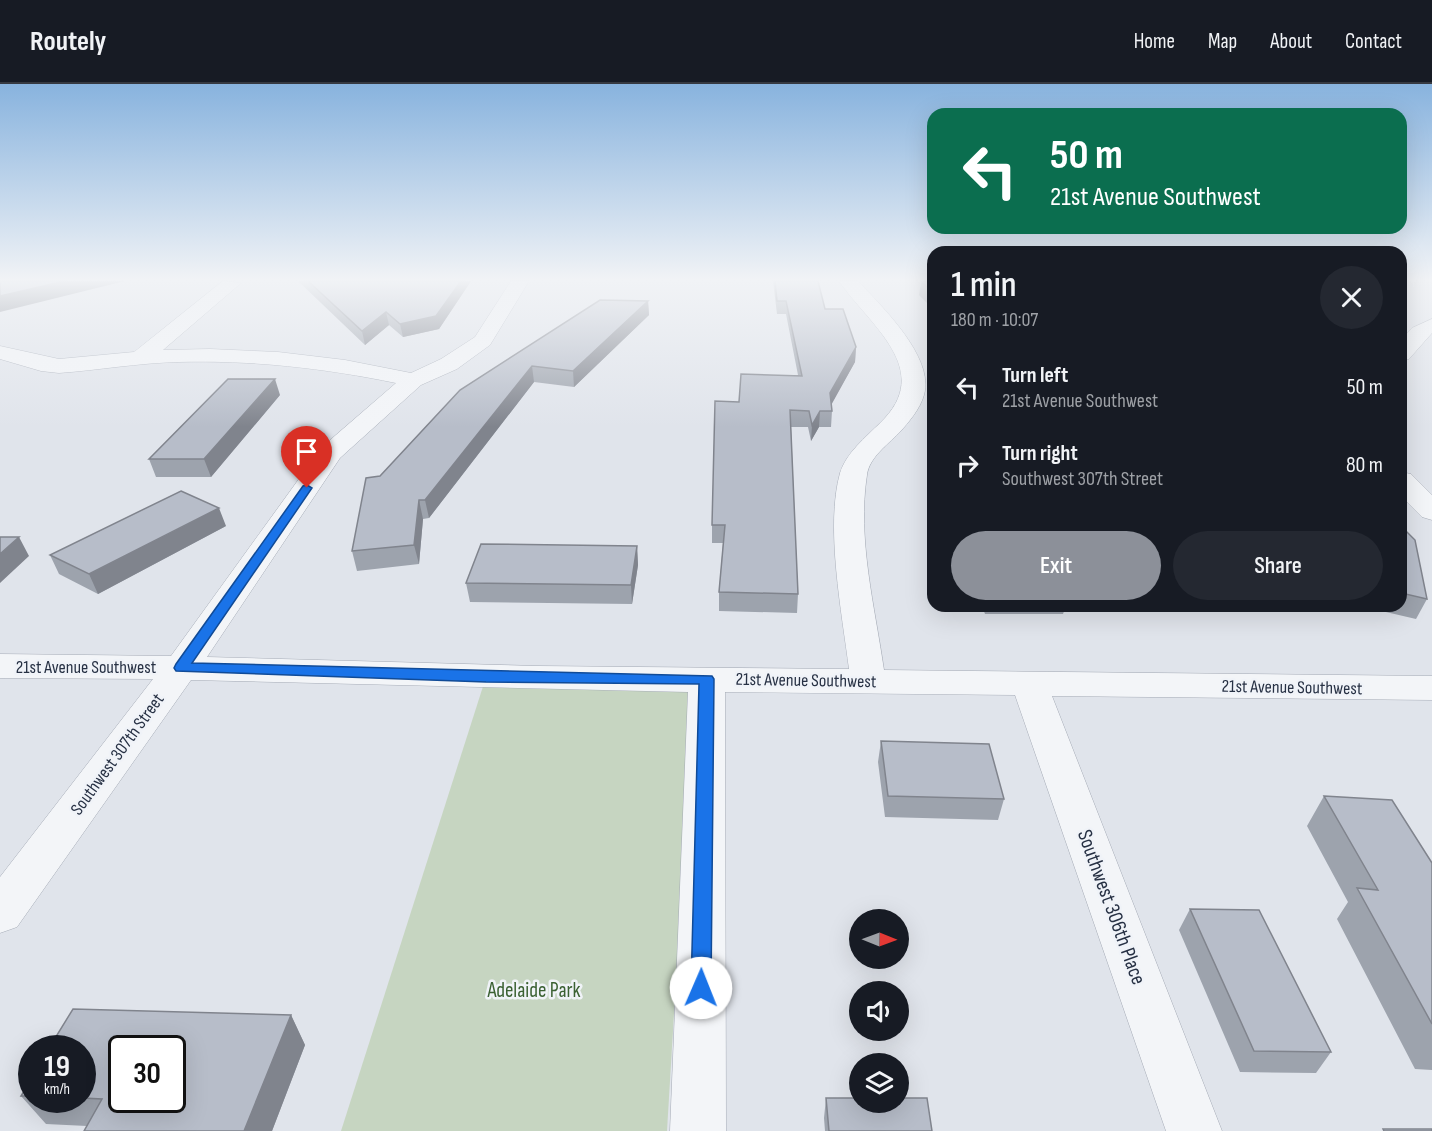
<!DOCTYPE html>
<html lang="en">
<head>
<meta charset="utf-8">
<style>
	:root { --surface:#171b24; --page:#242831; --text:#f1f3f6; --muted:#9ea1a6; --line:#363941; --accent:#8c9099 }
	body { margin:0; font-family:"Sofia Sans Condensed",sans-serif; background:var(--page); color:var(--text); height:100vh; display:flex; flex-direction:column; font-size:22px; white-space:nowrap }
	* { box-sizing:border-box; margin:0 }
	p { font-size:20px; color:var(--muted) }
	.icon { flex:none; width:33px; height:33px; fill:none; stroke:currentColor; stroke-width:2; stroke-linecap:round; stroke-linejoin:round }
	.map { position:relative; flex:1; overflow:hidden }
	.sheet { position:absolute; left:927px; top:162px; width:480px; height:366px; display:flex; flex-direction:column; background:var(--surface); border-radius:18px; box-shadow:0 6px 24px #0002 }
	.sheet>* { flex:none }
	.banner { position:absolute; left:927px; top:24px; width:480px; height:126px; border-radius:18px; box-shadow:0 6px 24px #0002; background:#0b6e4f; color:#fff; overflow:hidden }
	.needle { width:39px; rotate:91deg }
	.buttons { position:absolute; left:849px; top:825px; display:grid; gap:12px }
	.buttons a { display:grid; place-items:center; width:60px; height:60px; border-radius:50%; background:var(--surface); box-shadow:0 6px 24px #0002; font-size:30px }
	.speed { position:absolute; left:18px; top:951px; display:flex; gap:12px; font-size:30px; font-weight:700; text-align:center }
	.speed>* { display:grid; place-content:center; width:78px; height:78px; border-radius:50%; background:var(--surface); box-shadow:0 6px 24px #0002; line-height:1 }
	.speed small { font-size:15px; font-weight:400 }
	.speed .limit { border:3px solid #111; border-radius:9px; background:#fff; color:#111 }
	.pin { position:absolute; display:grid; place-items:center; width:51px; height:51px; color:#fff; margin:-62px -26px; border-radius:50% 50% 50% 0; rotate:-45deg; box-shadow:0 0 6px #0007 }
	.pin .icon { rotate:45deg }
	.me { position:absolute; width:66px; margin:-33px; rotate:1deg; stroke-linejoin:round; filter:drop-shadow(0 0 4px #0008) }
	.turn { display:flex; align-items:center; gap:21px; height:126px; padding:0 24px; font-size:27px }
	.turn .icon { width:78px; height:78px; stroke-width:2.5 }
	.turn b { display:block; font-size:42px; line-height:51px }
	.round { display:grid; place-items:center; flex:none; width:63px; height:63px; border-radius:32px; background:var(--page) }
	.overview { display:flex; align-items:center; justify-content:space-between; height:102px; padding:0 24px }
	h1 { font-size:36px; font-weight:600; line-height:45px }
	.action { display:flex; gap:12px; margin-top:auto; padding:12px 24px }
	.action a { flex:1; height:69px; border-radius:36px; background:var(--accent); color:#fff; font-size:24px; font-weight:600; line-height:69px; text-align:center }
	.action a+a { background:var(--page); color:var(--text) }
	ul { padding:0; list-style:none }
	li { display:flex; align-items:center; gap:18px; height:78px; padding:0 24px }
	li div { flex:1 }
	li b { display:block; font-size:22px }
	li em { font-style:normal }
	header { display:flex; align-items:center; gap:36px; box-sizing:border-box; height:84px; padding:0 30px; background:var(--surface); border-bottom:2px solid var(--line) }
	header strong { font-size:28px }
	nav { display:flex; gap:33px; margin-inline-start:auto; font-size:21px }
	.map>svg:first-child { display:block }
	.green { fill:#c6d5c1 }
	.lines { fill:none; stroke-linecap:round; stroke-linejoin:round }
	.street-casing { stroke:#a5abb6; stroke-width:1 }
	.street { fill:#f3f5f8; fill-rule:evenodd }
	.wall { fill:#9da3ad }
	.shaded-wall { fill:#80848d }
	.building { fill:#b7bdc9; stroke:#80848d; stroke-width:1.5; fill-rule:evenodd }
	.route { fill:#1a73e8; stroke:#114b97; stroke-width:1.5 }
	.labels { text-anchor:middle; stroke-width:5; stroke-linejoin:round; paint-order:stroke }
	.street-label { font-size:18px; fill:#273144; stroke:#f0f3f8 }
	.near-street-label { font-size:21px; fill:#273144; stroke:#f0f3f8 }
	.near-park-label { font-size:21px; fill:#3b6133; stroke:#f0f3f8 }
</style>
</head>
<body>
<header>
<strong>Routely</strong>
<nav><a>Home</a><a>Map</a><a>About</a><a>Contact</a></nav>
</header>
<div class="map">
<svg width="1432" height="1047" viewBox="0 0 1432 1047">
	<rect width="100%" height="100%" fill="#e0e4eb"/>
	<path class="green" d="M486,593L694,595L667,1047H341Z"/>
	<g class="lines">
		<g class="street-casing">
			<path id="street" d="M223,197L241,199L163,266L210,265L278,268L345,276L411,289L441,275L475,253L511,197H529L490,261L457,285L421,301L340,374L207,573L539,582L849,585C842,529 825,443 840,389C846,369 866,353 880,339C936,286 869,241 839,197H858C881,222 935,273 924,311C920,325 909,338 899,349C887,361 869,374 867,391C857,455 875,523 884,586L1432,592V616L1052,612L1222,1047H1166L1015,611L725,608L726,1047H670L688,608L191,596L17,843L0,849V793L153,595L0,594V570L171,572L322,363L396,299C324,284 251,276 178,278C138,279 99,286 59,289L41,287L0,275V262L59,275L134,268Z
				M1432,235V249L1409,275L1401,276V256L1412,244Z
				M1401,388L1411,390L1432,411V436L1422,433L1401,412Z"/>
		</g>
		<use href="#street" class="street"/>
	</g>
	<path class="wall" d="M298,197H471L439,245L403,253L389,241L365,261Z
		M773,197H813L825,225L856,263L855,278L831,320L832,327L831,343H819L811,357L808,343H791L798,510L797,529L719,527V508L723,459H712V441L739,318L798,291L786,230H777Z
		M921,197H933V225L919,211Z
		M648,217L649,231L574,303L534,298L429,434L423,435L419,480L357,487L352,467L380,392L460,306Z
		M280,311L211,393H156L149,375Z
		M226,442L98,510L59,490L50,471Z
		M1401,442L1427,515L1416,535L1360,522H1401Z
		M637,462L638,481L632,520L470,518L466,499Z
		M982,522H1066L1063,530H985Z
		M1185,522H1252L1251,526H1188Z
		M881,657L1004,715L998,736L885,733L878,678Z
		M1324,712L1432,779V986L1415,985L1337,835L1348,818L1307,742Z
		M1190,825L1331,968L1316,989L1240,988L1179,846Z
		M291,931L305,961L272,1047H84L87,1042L46,1040L21,1012L32,994V1016H82V964Z
		M826,1014L932,1047H825L824,1034Z"/>
	<path class="shaded-wall" d="M65,197H125L0,228V212Z
		M461,197H471L439,245L403,253L400,240Z
		M648,217L649,231L574,303L573,287Z
		M386,228L389,241L365,261L362,247Z
		M856,263L855,278L829,325L830,309Z
		M532,282L534,298L429,434L425,416Z
		M275,295L280,311L211,393L204,375Z
		M820,327L819,343L811,357L812,341Z
		M419,416L423,435L419,480L414,461Z
		M219,424L226,442L98,510L89,490Z
		M19,453L29,472L0,499V470Z
		M637,462L638,481L632,520L631,501Z
		M291,931L305,961L272,1047H244Z"/>
	<path class="building" d="M0,197H65L0,212Z
		M308,197H461L436,232L400,240L386,228L362,247Z
		M775,197H818L825,225H843L856,263L830,309L832,327H820L812,341L809,327L790,326L798,510L719,508L725,441H712L715,317L739,318L741,290L802,292L786,217H777Z
		M921,197H933V209Z
		M600,216L648,217L573,287L532,282L425,416H419L414,461L352,467L366,394L380,392L460,306Z
		M228,295H275L204,375H149Z
		M181,407L219,424L89,490L50,471Z
		M1401,442L1415,456L1427,515L1401,509Z
		M0,453H19L0,470Z
		M481,460L637,462L631,501L466,499Z
		M881,657L989,660L1004,715L888,712Z
		M1324,712L1392,716L1432,779V940L1357,804L1378,806Z
		M1190,825L1259,826L1331,968L1254,967Z
		M73,925L291,931L244,1047H84L102,1015L82,1014V964H49ZM122,964H172V1016H122Z
		M32,994V1012H21Z
		M826,1014H860V1018H898V1014H927L932,1047H829Z
		M1383,1045H1432V1047H1384Z"/>
	<linearGradient id="sky" x2="0" y2="1"><stop stop-color="#88b3de"/><stop offset="0.57" stop-color="#f1f3f6"/><stop offset="1" stop-color="#f1f3f6" stop-opacity="0"/></linearGradient>
	<rect width="1432" height="343" fill="url(#sky)"/>
	<path class="route" d="M307,401L312,404L192,579L712,592L714,595L711,904L708,911L701,914L694,911L691,904L699,600L486,598L176,587L174,584L176,580L303,402Z"/>
	<g class="labels">
		<g class="street-label">
			<text x="86" y="589">21st Avenue Southwest</text>
			<text transform="translate(806 596) rotate(1)" y="6">21st Avenue Southwest</text>
			<text transform="translate(1292 603) rotate(1)" y="6">21st Avenue Southwest</text>
			<text transform="translate(117 670) rotate(-54)" y="6">Southwest 307th Street</text>
		</g>
		<g class="near-street-label">
			<text transform="translate(1112 823) rotate(70)" y="7">Southwest 306th Place</text>
		</g>
		<g class="near-park-label">
			<text x="534" y="913">Adelaide Park</text>
		</g>
	</g>
</svg>
<div class="buttons">
<a><svg class="needle" viewBox="-14 -14 28 28"><path d="M0-13l5 13h-10z" fill="#e53935"/><path d="M0 13l5-13h-10z" fill="#9ea1a6"/></svg></a>
<a><svg class="icon" aria-label="sound" viewBox="0 0 24 24"><path d="M4 9h4l5-4v14l-5-4H4zM17 9q2 3 0 6"/></svg></a>
<a><svg class="icon" aria-label="layers" viewBox="0 0 24 24"><path d="M12 4l9 5-9 5-9-5zM3 14l9 5 9-5"/></svg></a>
</div>
<div class="speed"><div>19<small>km/h</small></div><div class="limit">30</div></div>
<div class="pin" style="left:307px;top:404px;background:#d93025"><svg class="icon" aria-label="arrive" viewBox="0 0 24 24"><path d="M6 21V4h12l-3 4 3 4H6"/></svg></div>
<svg class="me" style="left:701px;top:904px" viewBox="-20 -20 40 40"><circle r="19" fill="#fff"/><path d="M0-13L10 11 0 6-10 11z" fill="#1a73e8"/></svg>
<div class="banner">
<div class="turn"><svg class="icon" aria-label="left" viewBox="0 0 24 24"><path d="M17 20v-9H6M10 6l-5 5 5 5"/></svg><div><b>50 m</b>21st Avenue Southwest</div></div>
</div>
<section class="sheet">
<div class="overview"><div><h1>1 min</h1><p>180 m · 10:07</p></div><a class="round"><svg class="icon" aria-label="close" viewBox="0 0 24 24"><path d="M6 6l12 12M18 6L6 18"/></svg></a></div>
<ul>
<li><svg class="icon" aria-label="left" viewBox="0 0 24 24"><path d="M17 20v-9H6M10 6l-5 5 5 5"/></svg><div><b>Turn left</b><p>21st Avenue Southwest</p></div><em>50 m</em></li>
<li><svg class="icon" aria-label="right" viewBox="0 0 24 24"><path d="M7 20v-9h11M14 6l5 5-5 5"/></svg><div><b>Turn right</b><p>Southwest 307th Street</p></div><em>80 m</em></li>
</ul>
<div class="action"><a>Exit</a><a>Share</a></div>
</section>
</div>
</body>
</html>
